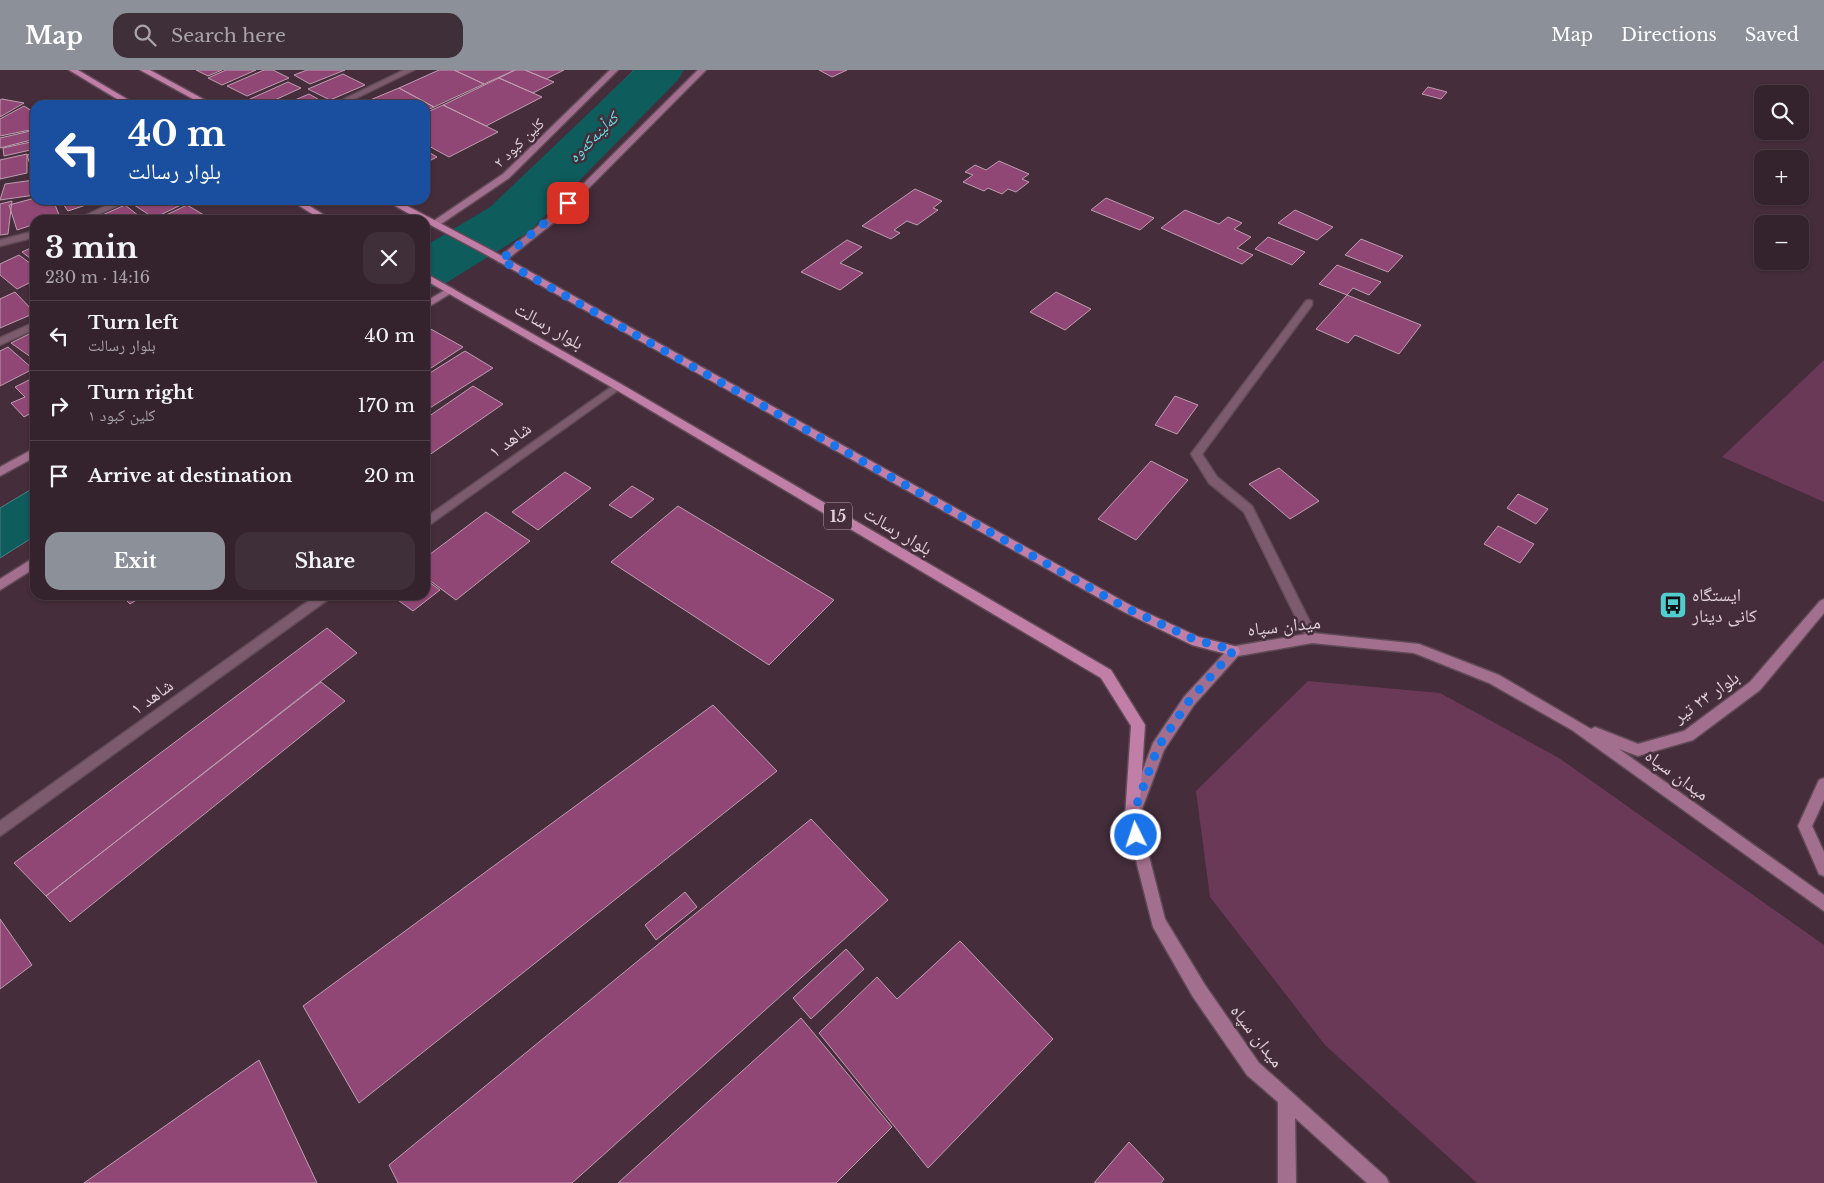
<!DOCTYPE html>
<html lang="en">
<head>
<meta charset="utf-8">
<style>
	:root { --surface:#34222c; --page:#3f2f38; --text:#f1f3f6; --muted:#a9a4a9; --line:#4e3f48; --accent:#8c9099 }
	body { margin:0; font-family:"Libre Baskerville","Noto Naskh Arabic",serif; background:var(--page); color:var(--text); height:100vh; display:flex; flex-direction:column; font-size:19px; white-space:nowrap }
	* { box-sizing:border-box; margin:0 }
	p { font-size:16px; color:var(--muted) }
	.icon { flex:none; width:28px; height:28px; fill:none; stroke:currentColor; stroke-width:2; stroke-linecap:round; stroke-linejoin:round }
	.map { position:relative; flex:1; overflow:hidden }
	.panel { position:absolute; left:30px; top:145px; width:400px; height:385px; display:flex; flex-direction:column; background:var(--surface); border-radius:15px; box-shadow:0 1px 4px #0004,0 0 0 1px var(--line) }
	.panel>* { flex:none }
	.guide { position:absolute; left:30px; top:30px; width:400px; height:105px; border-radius:15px; box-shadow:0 1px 4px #0004,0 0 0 1px var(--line); background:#1a4fa0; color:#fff; overflow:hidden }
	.buttons { position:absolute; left:1754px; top:15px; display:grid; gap:10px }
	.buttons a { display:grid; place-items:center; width:55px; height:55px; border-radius:10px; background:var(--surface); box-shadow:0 1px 4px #0004,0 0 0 1px var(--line); font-size:25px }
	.pin { position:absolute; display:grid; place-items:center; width:42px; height:42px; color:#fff; margin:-21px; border-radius:10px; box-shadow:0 2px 8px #0006 }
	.me { position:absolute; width:55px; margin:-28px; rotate:356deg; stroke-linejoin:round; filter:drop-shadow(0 0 4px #0008) }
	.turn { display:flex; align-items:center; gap:18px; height:105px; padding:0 15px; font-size:22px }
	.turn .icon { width:65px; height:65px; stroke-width:2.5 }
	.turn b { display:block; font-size:35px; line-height:42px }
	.round { display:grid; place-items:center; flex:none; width:52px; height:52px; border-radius:15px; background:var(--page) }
	.overview { display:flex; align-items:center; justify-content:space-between; height:85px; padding:0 15px }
	h1 { font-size:30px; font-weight:700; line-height:38px }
	.action { display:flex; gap:10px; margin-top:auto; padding:10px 15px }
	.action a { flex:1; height:58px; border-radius:15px; background:var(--accent); color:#fff; font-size:20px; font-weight:700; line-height:58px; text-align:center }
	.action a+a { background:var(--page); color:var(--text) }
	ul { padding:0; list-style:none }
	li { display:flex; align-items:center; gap:15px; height:70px; padding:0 15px; border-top:1px solid var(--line) }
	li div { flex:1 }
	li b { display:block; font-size:19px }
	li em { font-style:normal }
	header { display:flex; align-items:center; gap:30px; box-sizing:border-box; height:70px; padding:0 25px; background:var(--accent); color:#fff }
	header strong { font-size:24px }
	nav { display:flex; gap:28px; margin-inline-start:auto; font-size:18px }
	.search { width:350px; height:45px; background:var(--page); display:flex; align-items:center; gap:12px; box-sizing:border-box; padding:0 18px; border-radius:15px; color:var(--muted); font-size:19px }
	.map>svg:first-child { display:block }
	.green { fill:#6b3958 }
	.water { fill:#0e5c5c; stroke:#4d7f82 }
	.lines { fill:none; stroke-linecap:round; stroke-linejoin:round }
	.river { fill:#0e5c5c; fill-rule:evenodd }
	.building { fill:#914775; stroke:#bd9eaf }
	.lane-casing { stroke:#614b57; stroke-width:3 }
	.street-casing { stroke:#614b57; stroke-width:3 }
	.secondary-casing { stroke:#614b57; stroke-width:3 }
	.primary-casing { stroke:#614b57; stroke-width:3 }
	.lane { fill:#7d5b6f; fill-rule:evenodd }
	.street { fill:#7d5b6f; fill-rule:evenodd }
	.secondary { fill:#a36f8e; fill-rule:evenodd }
	.primary { fill:#c17ea6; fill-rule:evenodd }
	.route { stroke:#1a73e8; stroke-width:9; stroke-dasharray:0 16.2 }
	.labels { text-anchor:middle; stroke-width:5; stroke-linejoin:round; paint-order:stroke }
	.far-street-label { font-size:15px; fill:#e1d1d9; stroke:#452d3b }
	.far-water-label { font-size:16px; font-style:italic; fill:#5fe5e6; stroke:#452d3b }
	.shield { fill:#452d3b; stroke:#b2a0aa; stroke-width:1 }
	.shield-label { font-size:16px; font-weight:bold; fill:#e1d1d9 }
	.street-label { font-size:18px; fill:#e1d1d9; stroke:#452d3b }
	.poi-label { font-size:18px; fill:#e1d1d9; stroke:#452d3b; text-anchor:start }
</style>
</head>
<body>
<header>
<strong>Map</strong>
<div class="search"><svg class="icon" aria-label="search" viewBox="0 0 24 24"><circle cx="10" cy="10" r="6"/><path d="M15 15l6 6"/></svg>Search here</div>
<nav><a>Map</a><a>Directions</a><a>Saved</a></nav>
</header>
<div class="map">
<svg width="1824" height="1113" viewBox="0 0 1824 1113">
	<rect width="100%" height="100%" fill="#452d3b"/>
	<path class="green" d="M1824,290V432L1722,387Z
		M1308,611L1440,623L1559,688L1824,875V1113H1477L1325,975L1210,827L1196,721Z"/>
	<path class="water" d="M634,0H683L537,149L519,159L488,144Z
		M35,417V466L0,488V438Z"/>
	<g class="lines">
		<path class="river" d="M634,0H684L678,10L530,161L446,213L425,219V176L490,137Z"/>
	</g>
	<path class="building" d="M196,0H222L208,6Z
		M226,0H256L222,15L208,8Z
		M264,0H273L289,8L247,26L227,16Z
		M307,0H345L310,14L294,5Z
		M439,0H454L484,14L434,37L399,18Z
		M454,0H515L484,14Z
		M515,0H525L554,12L533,23L499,8Z
		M525,0H564L546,9Z
		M819,0H847L832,7Z
		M343,4L365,15L330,30L308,19Z
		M499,8L542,27L486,56L443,35Z
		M288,12L301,18L264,35L250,29Z
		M1428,17L1447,22L1441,29L1422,24Z
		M399,18L434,37L425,41V35H358Z
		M309,24L323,32L316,35H283Z
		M2,29L24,33L0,47V30Z
		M443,35L486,56L498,62L449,87L425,74V43Z
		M24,36L35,43V59L0,66V49Z
		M35,60V69L0,78V68Z
		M35,71V79L4,86L3,78Z
		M425,80L437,87L425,93Z
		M35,83V100L32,101L27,85Z
		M27,84V103L0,109V90Z
		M999,91L1029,104L1022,109L1029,112L1016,122L1008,119L1002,124L988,118L984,121L963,112L973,105L965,102L975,95L986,100Z
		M34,110L35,125L0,130L5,114Z
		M915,119L942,131L933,138L938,140L917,155L907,151L894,160L900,163L891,169L862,156Z
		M35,128V130H53L60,147L49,150H35V154L17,160L9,135Z
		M1106,128L1154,148L1140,160L1091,140Z
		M60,130H97L98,131L68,141Z
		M137,130H177L183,134L154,148L131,133Z
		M12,131L8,164L0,165V134Z
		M125,135L144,150H91Z
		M187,135L209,148L205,150H167L162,147Z
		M1185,140L1219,154L1228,147L1242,153L1234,159L1251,167L1237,178L1253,185L1242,194L1161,158Z
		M1295,140L1333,157L1317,170L1278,153Z
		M1268,167L1305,182L1292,195L1255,179Z
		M1361,169L1403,186L1388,202L1345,185Z
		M847,170L862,177L840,193L863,203L840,220L801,202Z
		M35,176V192L22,182Z
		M19,185L35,197V210L17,219L0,205V194Z
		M1337,195L1381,212L1369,225L1353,218L1347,225L1319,214Z
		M15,222L35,243L0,258V229Z
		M1056,222L1091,239L1065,260L1030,242Z
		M1347,225L1421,255L1399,284L1355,265L1348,273L1316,259Z
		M429,258L463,277L425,302V260Z
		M35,261V290L11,273Z
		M8,277L33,299L0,316V281Z
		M465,281L493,298L425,341V306Z
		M35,307V341L24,347L11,333L25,327L15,317Z
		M473,316L503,334L425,388V349Z
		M1175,326L1198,335L1177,364L1155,355Z
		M1151,391L1188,410L1136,470L1098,449Z
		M1279,398L1319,431L1290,449L1249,414Z
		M565,402L591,418L538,460L512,442Z
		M632,416L654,429L631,448L609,435Z
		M1518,424L1548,439L1536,454L1507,438Z
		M678,436L834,530L769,595L611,492Z
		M486,442L530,471L456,530L425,507V488Z
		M1498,456L1534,474L1520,493L1484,474Z
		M425,509L440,520L413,541L391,525H425Z
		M121,525H144L130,534Z
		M327,558L357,583L46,826L14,793Z
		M321,612L345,631L70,852L46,826Z
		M713,635L777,701L359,1033L303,936Z
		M811,749L888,830L572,1113H398L389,1095Z
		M685,822L697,837L656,870L645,855Z
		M0,849L32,895L0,919Z
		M960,871L1053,969L928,1098L819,963L877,907L897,929Z
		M846,879L864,899L811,949L793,928Z
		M801,948L892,1057L836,1113H618Z
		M259,990L317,1113H84Z
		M1129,1072L1164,1109L1161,1113H1094Z"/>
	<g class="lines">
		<g class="lane-casing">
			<path id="lane" d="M1309,230L1312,231V235L1202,384L1217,407L1252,436L1318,568L1316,572L1312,573L1308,572L1244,442L1209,413L1191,384L1306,231Z"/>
		</g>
		<g class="street-casing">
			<path id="street" d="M404,0H414L342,35H332Z
				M118,130H129L87,150H76Z
				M35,161V167L0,176V170Z
				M35,252V259L0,275V268Z
				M617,313L621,314L622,316L621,318L425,458V448Z
				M317,525H332L330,528L0,766V751Z"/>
		</g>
		<g class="secondary-casing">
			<path id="secondary" d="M610,0H618L509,108L438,156H432V152L503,104Z
				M698,0H706L558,149L504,192H498V188L552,145Z
				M450,217L455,220L453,222L425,239V232Z
				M35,378V387L0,406V397Z
				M35,487V498L0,520V509Z
				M1824,529V543L1760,620L1693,670L1638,686L1619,679L1824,825V841L1572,660L1489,613L1414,583L1312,573L1238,586L1194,635L1164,680L1139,747L1165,849L1205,915L1259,993L1386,1107L1389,1113H1367L1295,1048L1296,1113H1278V1032L1247,1005L1193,927L1153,857L1125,747L1153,673L1184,627L1230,577L1312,563L1419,574L1499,605L1591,659L1595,657L1638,674L1684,661L1750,612L1820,531Z
				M1824,708V730L1812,756L1824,782V806L1819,804L1798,756L1819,710Z"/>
		</g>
		<g class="primary-casing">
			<path id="primary" d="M69,0H78L137,35H127Z
				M140,0H150L214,35H204Z
				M290,130H300L332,150H322Z
				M385,130H396L489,179L1132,536L1199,567L1238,577L1240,581L1238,585L1234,586L1192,575L1124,542L483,183L425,152V150H420Z
				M425,203L621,314L1111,600L1145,655L1139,747L1137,752L1132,754L1127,752L1125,747L1131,656L1101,608L613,318L425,210Z"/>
		</g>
		<use href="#lane" class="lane"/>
		<use href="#street" class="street"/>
		<use href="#secondary" class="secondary"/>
		<use href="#primary" class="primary"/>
	</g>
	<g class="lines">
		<path class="route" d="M568,133L501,190L1128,539L1196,570L1234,580L1189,631L1158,677L1132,747L1136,765"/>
	</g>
	<defs>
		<g id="bus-square" transform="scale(1.4375)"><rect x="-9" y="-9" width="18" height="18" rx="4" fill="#52cdce" stroke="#452d3b"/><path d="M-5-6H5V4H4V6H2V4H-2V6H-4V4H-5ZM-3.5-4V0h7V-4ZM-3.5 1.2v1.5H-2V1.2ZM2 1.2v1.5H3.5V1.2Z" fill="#111"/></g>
	</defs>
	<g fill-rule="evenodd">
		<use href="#bus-square" x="1673" y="535"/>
	</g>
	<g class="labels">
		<g class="far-street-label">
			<text transform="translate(519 73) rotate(-44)" y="5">کلین کبود ۲</text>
		</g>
		<g class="far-water-label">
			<text transform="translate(593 67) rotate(-45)" y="6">کەڵینەکەوە</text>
		</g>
		<rect class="shield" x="824" y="432.5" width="28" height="27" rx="4"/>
		<g class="shield-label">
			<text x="838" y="452">15</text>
		</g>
		<g class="street-label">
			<text transform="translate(549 256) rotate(30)" y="6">بلوار رسالت</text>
			<text transform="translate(510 370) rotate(-36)" y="6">شاهد ۱</text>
			<text transform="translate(898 461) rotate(31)" y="6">بلوار رسالت</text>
			<text transform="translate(1284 556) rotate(-6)" y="6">میدان سپاه</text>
			<text transform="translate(152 627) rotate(-36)" y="6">شاهد ۱</text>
			<text transform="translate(1706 627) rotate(-35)" y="6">بلوار ۲۳ تیر</text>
			<text transform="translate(1677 705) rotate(36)" y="6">میدان سپاه</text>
			<text transform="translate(1257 966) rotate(52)" y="6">میدان سپاه</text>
		</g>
		<g class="poi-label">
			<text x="1692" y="531">ایستگاه<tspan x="1692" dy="21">کانی دینار</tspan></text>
		</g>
	</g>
</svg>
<div class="buttons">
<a><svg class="icon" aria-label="search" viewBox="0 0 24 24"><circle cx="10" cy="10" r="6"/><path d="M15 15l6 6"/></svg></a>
<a>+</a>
<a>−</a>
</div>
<div class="pin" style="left:568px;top:133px;background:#d93025"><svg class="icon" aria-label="arrive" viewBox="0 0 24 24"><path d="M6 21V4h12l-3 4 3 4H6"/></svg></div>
<svg class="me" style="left:1136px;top:765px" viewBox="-20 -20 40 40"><circle r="17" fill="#1a73e8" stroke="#fff" stroke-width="3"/><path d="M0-11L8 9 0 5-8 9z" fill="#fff"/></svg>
<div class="guide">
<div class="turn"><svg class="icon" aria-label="left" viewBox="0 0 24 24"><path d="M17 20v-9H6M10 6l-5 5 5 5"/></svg><div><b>40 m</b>بلوار رسالت</div></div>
</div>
<section class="panel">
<div class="overview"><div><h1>3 min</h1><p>230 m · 14:16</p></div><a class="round"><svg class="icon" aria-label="close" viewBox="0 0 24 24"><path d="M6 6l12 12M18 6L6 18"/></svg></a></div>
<ul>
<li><svg class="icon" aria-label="left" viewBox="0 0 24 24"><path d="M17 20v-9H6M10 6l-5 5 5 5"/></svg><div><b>Turn left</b><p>بلوار رسالت</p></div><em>40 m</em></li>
<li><svg class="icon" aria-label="right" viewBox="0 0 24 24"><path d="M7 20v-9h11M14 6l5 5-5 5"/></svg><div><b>Turn right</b><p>کلین کبود ۱</p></div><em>170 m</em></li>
<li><svg class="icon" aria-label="arrive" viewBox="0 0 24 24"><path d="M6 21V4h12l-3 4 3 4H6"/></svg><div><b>Arrive at destination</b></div><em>20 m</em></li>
</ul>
<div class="action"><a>Exit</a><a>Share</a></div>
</section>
</div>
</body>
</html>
